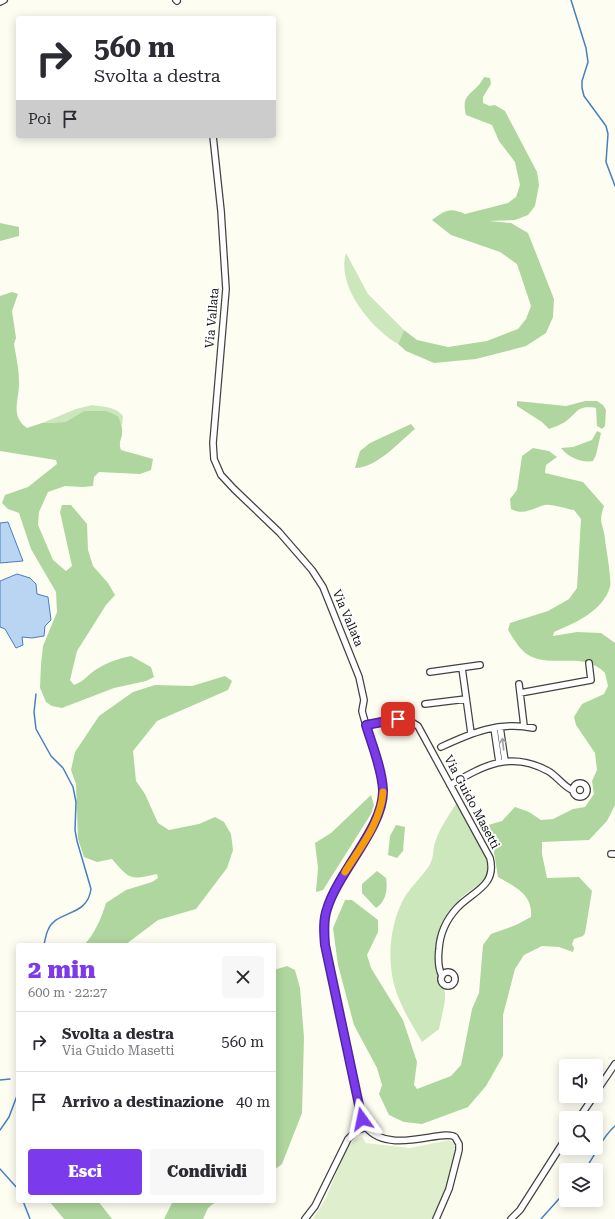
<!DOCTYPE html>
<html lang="it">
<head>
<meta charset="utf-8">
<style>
	:root { --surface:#fff; --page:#f7f7f7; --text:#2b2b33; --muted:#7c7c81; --line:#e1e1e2; --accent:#7c3aed }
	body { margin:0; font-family:"Roboto Serif",serif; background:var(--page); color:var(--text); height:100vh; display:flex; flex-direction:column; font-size:15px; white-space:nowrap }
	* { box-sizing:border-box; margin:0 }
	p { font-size:13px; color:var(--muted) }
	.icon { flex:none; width:22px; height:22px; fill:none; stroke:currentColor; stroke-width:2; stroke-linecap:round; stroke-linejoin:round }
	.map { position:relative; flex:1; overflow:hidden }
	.panel { position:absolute; left:16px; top:943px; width:260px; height:260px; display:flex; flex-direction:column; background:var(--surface); border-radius:4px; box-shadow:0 2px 10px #0003 }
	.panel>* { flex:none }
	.top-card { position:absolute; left:16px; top:16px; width:260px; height:122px; border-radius:4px; box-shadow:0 2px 10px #0003; background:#fff; color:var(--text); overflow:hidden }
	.tools { position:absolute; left:559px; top:1059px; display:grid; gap:8px }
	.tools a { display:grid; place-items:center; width:44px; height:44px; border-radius:4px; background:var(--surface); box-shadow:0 2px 10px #0003; font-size:20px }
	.pin { position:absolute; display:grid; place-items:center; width:34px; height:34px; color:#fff; margin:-17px; border-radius:8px; box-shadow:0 2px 6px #0006 }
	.me { position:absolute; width:44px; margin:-22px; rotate:348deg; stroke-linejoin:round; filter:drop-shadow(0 0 3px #0008) }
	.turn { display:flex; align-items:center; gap:14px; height:84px; padding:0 12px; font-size:18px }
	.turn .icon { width:52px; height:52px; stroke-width:2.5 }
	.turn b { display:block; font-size:28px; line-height:34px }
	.then { display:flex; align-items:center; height:38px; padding:0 12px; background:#0003; gap:8px; font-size:15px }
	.round { display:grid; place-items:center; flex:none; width:42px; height:42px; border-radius:4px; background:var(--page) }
	.head { display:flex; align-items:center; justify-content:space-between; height:68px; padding:0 12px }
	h1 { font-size:24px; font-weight:800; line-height:30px; color:var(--accent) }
	.cta { display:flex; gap:8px; margin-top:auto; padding:8px 12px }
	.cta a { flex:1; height:46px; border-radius:4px; background:var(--accent); color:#fff; font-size:16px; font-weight:800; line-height:46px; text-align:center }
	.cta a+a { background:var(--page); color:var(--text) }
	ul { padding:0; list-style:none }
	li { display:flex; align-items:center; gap:12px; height:60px; padding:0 12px; border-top:1px solid var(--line) }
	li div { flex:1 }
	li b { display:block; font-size:15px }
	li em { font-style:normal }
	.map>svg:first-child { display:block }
	.green { fill:#cde7bd }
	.forest { fill:#afd69e }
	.pitch { fill:#dfefce }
	.water { fill:#bad5f2; stroke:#467fc4 }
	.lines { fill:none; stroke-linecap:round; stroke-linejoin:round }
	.stream { stroke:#467fc4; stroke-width:1.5 }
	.minor-casing { stroke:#424242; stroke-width:8 }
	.minor { stroke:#fff; stroke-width:5.5 }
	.oneway { stroke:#9f9f9f }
	.route-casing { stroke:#51269a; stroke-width:10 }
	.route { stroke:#7c3aed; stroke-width:7 }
	.slow { stroke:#f59e0b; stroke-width:7 }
	.labels { text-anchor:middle; stroke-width:4; stroke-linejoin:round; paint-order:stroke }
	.street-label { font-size:12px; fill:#0f0f0f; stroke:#fff }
</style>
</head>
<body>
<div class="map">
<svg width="615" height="1219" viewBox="0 0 615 1219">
	<rect width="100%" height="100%" fill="#fefdf2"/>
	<path class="green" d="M346,253L368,294L404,330L398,344C371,328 336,286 346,253Z
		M92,405C103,407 115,406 123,416L122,426L118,416L107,411H84L65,422L42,423L76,409Z
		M457,802L487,860C493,882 471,887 459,900C452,907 446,915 442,925C433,942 434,964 440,982C441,985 445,989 445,993C446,1002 441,1019 439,1029L422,1042C414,1028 405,1014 399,999C386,968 388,930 403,900C410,887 421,878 429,866C435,856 432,848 436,840C440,827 450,814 457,802Z"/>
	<path class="forest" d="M484,77L490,78L491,84L483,97V103L490,106L495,105L505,111L537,172L539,185L535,206L528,215L515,220L489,221L511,223L528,233L554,299L553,317L546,333L526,346L476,359L434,363L406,351L398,344L404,330L417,340L448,347L487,341L518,329L526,319L531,306L517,264L500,252L451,235L432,220C445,210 450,207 465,214L508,203L516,197L520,185L515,162L499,141L492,125L466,115C460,92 475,95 484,77Z
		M0,223L19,227V236L0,241Z
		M12,292L18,294L12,311L16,338L14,344C16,356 19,369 19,381C20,399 9,415 27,428L42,423L65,422L84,411H107L118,416C120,421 123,427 122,433C122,440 118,441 121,450L153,459L151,470L140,474L99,472L94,477L93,486L83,487L65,486L48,492L39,512L38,525L53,560L66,571L72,566L60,512L62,505H71L87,524L88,550L93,566L108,583L115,595L106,605L77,651L70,680L74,685C82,682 84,679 90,674C102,664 116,659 131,656L151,667L154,677L146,681L114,688L62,708L52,706L46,702L40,688L41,664L43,646L57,612L56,592L31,549L19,513L8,509L2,503L5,495L28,487L57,464L56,460L0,451V296Z
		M517,401L566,406L585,401H597L603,405L606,410L605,426L602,429L597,426L596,408C576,405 578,413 565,422C560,425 554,427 549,429L542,422L517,406Z
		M411,424L415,429C399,442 377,468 355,468L360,451L370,443Z
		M597,431L601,433L596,455L593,461C581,463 568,457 561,448L573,447L592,440Z
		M533,448L549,451L557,457L546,465L545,473L583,482L604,506C598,524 603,522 605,539C606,548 612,580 610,587C603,611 575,623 554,632L553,636L577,632L601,633L615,643V805L607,821L589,840L542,842V854L547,878L579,877L592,891L585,933L583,936L574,939L572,944L574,948L573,952L559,947L542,946L524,955L515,969L503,1015V1056L486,1086L468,1107L422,1124L404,1122L389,1115L379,1094L382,1085L377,1068L354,1025L338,965L333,928L345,900H352L378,920V932L367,955L371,968L403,1020L417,1062L414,1085L417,1089L451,1076L461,1065L472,1009L479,993L483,945L491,934L516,925L531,917C533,894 515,887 498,877L493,846L485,826L502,821L515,807L529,812L541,820L553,819L573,809L585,807L594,794L592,781L597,770L595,753L576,725L574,717L582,704L604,694L608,686L605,673C584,651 555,668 530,656C520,651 514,639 508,630L510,623L548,611L569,599L577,588L581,519L574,510C566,509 553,504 545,505C532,508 525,516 511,509L510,499L517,490L522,456Z
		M225,676L232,681L228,690L157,721L133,751L136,781L145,794L158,823L169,830L199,824L215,817L224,822L231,834L233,850L227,868L196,909L158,920L125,945H84C95,933 101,919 106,903L126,890L152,882L158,878L157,874C130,880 130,880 112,859L97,862L84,857L78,839L76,784L71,770L75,752L99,716L133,692L155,685L192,686Z
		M371,795L374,805L371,814L323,890L316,892L318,868L315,843L331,833Z
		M396,825L405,827L403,851L397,858L388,855L390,836Z
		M377,871L386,878C388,889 386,902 376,908L362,893V884Z
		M287,966L295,970L300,988L304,1037L302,1113L282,1164L274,1170V970Z
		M49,1201H98L112,1219H64Z
		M173,1201H217L208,1208L203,1219H164Z"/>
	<path class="pitch" d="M362,1137L366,1143L410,1148L449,1140L454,1143C460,1154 439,1206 434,1219H313L326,1198L346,1149L354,1140Z"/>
	<path class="water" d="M8,522L23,561L0,563V523Z
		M17,574L30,578L36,584L37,594L48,597L51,620L45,626L44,636L32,638L22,637L23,645L16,648L5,629L0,627V581Z"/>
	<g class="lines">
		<path class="stream" d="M571,0L586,48L588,62L582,81V88L584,96L606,126L608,134L606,162L615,186
			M36,694L34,712L36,729L51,756L63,768L73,787L76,802L75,830L77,841L91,889C87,918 57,909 48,930C46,934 45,940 44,945
			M0,1080L10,1079
			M0,1130L9,1117L18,1093
			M0,1169L18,1189
			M584,1170C596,1156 601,1137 615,1126
			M23,1201L30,1219
			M541,1219L566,1191"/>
		<g class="minor-casing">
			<path id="minor" d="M176,0L177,1
				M0,2L4,0
				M213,136L221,211L226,289L213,443L214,459L221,475L234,489L279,532L312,570L323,587L359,677L364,700L362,711C368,736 385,773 382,797C381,813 373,826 365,839C353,859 331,890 326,912C324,923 324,934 325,945L362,1119L366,1127
				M462,668L471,733
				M430,672L480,665
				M519,684L524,726
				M520,693L591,680L589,663
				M425,704L466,699
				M366,725L405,719L410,721L418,726L490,858C497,886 473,891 457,908C447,919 440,933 439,949C438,958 438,968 442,976
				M500,727L505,761
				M494,728L499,762
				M441,747C471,733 499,721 533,728
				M573 790a7 7 0 1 1 14 0a7 7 0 1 1-14 0Z
				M450,785C483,766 510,750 548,771C557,776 563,786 572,790
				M611,854H615
				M441 979a7 7 0 1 1 14 0a7 7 0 1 1-14 0Z
				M596,1092L615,1064
				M579,1118L594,1096
				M305,1219L315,1206L348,1139L356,1131L366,1127C389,1156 444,1128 455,1137L459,1144V1150L449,1189L436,1219
				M511,1219L520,1210L566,1138"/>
		</g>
		<use href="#minor" class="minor"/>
	</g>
	<defs><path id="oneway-shaft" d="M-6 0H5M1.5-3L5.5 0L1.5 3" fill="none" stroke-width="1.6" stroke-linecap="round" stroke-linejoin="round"/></defs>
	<use class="oneway" href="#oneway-shaft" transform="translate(503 744) rotate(-97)"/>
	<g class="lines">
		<g class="route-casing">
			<path id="route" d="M362,1119L325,945C324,933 323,920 327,909C338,872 384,827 383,790C382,769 372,745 366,725L398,719"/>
		</g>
		<use href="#route" class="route"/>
		<path class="slow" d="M345,872C360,848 381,822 383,792"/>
	</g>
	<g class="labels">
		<g class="street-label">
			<text transform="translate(212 318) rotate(-85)" y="4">Via Vallata</text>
			<text transform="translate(348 618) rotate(67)" y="4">Via Vallata</text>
			<text transform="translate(472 802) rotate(62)" y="4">Via Guido Masetti</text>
		</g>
	</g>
</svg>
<div class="tools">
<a><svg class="icon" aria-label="sound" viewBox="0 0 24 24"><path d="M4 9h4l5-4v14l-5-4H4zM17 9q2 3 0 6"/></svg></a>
<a><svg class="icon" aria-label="search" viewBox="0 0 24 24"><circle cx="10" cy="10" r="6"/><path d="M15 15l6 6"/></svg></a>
<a><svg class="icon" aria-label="layers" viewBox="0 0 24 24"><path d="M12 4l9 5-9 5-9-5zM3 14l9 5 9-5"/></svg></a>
</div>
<div class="pin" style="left:398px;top:719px;background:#d93025"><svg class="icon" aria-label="arrive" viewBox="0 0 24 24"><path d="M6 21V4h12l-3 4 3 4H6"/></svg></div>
<svg class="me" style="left:362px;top:1119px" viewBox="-20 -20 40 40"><path d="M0-17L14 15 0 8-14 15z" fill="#7c3aed" stroke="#fff" stroke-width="4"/></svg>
<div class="top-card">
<div class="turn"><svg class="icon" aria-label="right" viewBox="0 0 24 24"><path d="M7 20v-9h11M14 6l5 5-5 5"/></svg><div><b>560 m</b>Svolta a destra</div></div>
<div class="then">Poi<svg class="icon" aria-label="arrive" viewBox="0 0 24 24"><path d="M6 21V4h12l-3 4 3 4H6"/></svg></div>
</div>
<section class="panel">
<div class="head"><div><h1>2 min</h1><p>600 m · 22:27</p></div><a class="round"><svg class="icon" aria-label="close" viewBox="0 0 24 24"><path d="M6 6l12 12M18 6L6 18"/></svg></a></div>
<ul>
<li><svg class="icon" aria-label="right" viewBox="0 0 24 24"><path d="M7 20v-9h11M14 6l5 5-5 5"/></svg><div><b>Svolta a destra</b><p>Via Guido Masetti</p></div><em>560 m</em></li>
<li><svg class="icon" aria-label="arrive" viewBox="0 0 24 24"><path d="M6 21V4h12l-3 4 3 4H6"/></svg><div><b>Arrivo a destinazione</b></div><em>40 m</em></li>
</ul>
<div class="cta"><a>Esci</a><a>Condividi</a></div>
</section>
</div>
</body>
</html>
